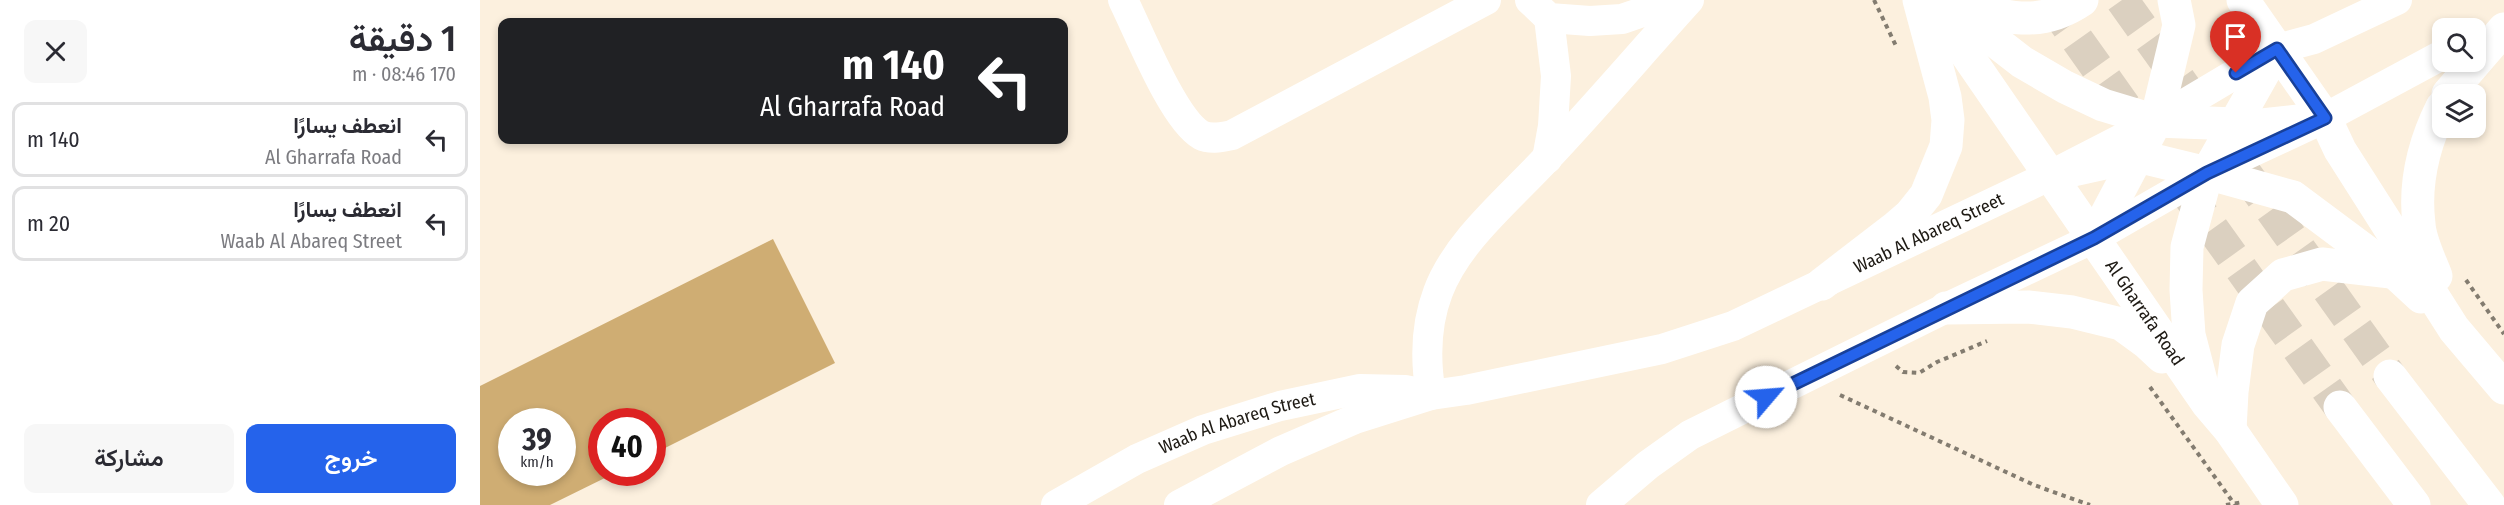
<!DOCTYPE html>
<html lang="ar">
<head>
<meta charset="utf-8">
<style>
	:root { --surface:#fff; --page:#f7f7f7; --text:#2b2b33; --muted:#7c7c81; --line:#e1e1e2; --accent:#2563eb }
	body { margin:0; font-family:"Fira Sans Condensed",Vazirmatn,sans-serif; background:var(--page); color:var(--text); direction:rtl; height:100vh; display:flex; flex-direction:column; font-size:22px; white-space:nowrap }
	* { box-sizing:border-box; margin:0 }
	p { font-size:20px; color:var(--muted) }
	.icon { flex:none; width:33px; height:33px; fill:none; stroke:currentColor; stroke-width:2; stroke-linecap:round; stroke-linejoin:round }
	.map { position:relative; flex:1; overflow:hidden; direction:ltr }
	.details { display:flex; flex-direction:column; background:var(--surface); width:480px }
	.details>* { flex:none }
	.top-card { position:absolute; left:18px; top:18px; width:570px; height:126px; border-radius:12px; box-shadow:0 3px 9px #0003; direction:rtl; background:#202124; color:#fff; overflow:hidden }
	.tools { position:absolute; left:1952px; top:18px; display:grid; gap:12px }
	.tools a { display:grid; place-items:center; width:54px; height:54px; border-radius:12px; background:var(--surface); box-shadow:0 3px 9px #0003; font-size:30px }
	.speed { position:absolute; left:18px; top:408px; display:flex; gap:12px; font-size:30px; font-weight:700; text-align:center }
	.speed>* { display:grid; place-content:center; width:78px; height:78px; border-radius:50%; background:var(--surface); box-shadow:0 3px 9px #0003; line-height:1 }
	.speed small { font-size:15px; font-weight:400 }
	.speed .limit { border:9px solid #d22; background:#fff; color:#111 }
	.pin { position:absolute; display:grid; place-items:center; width:51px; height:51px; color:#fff; margin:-62px -26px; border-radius:50% 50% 50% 0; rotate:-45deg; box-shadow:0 0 6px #0007 }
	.pin .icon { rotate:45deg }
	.me { position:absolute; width:66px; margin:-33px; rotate:63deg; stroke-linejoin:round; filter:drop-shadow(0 0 4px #0008) }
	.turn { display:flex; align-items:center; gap:21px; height:126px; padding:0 24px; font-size:27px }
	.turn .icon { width:78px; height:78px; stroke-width:2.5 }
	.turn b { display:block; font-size:42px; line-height:51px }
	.round { display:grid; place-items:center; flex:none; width:63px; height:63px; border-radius:12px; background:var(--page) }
	.head { display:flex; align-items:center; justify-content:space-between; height:102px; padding:0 24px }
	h1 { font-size:36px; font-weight:600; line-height:45px }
	.primary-button { display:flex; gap:12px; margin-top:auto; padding:12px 24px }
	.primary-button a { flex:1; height:69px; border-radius:12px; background:var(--accent); color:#fff; font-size:24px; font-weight:600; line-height:69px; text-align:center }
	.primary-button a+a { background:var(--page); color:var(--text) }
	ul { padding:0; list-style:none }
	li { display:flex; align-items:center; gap:18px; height:75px; margin:0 12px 9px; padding:0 12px; border:3px solid var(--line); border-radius:12px }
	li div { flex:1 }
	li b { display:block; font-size:22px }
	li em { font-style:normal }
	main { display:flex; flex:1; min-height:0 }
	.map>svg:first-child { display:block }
	.forest { fill:#cfad73; fill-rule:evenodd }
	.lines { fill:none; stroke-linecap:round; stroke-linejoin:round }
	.highway-tunnel { stroke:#dbd0c0; stroke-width:33; stroke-dasharray:33 16; stroke-linecap:butt }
	.path { stroke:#837c70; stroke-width:4; stroke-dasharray:4.5 4.5; stroke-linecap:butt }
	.minor { stroke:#fff; stroke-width:30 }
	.major { stroke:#fff; stroke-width:33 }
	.highway { stroke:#fff; stroke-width:33 }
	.route-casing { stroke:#184099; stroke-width:15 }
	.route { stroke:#2563eb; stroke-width:10 }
	.labels { text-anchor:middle; stroke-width:4.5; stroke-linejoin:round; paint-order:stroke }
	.street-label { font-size:18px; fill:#1d1913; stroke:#fcf0de }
</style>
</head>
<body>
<main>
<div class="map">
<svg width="2024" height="505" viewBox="0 0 2024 505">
	<rect width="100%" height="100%" fill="#fcf0de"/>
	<path class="forest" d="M293,239L355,363L173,454L172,422H122V472L135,473L70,505H0V386ZM32,422H82V472H32Z"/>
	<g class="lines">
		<path class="highway-tunnel" d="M1569,0L1660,128
			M1642,0L1730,123
			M1763,170L1910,376
			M1704,189L1860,407"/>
		<path class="path" d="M1394,0L1417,48
			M1986,280L2024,334
			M1416,366L1423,372L1439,373L1457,362L1507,341
			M1670,387L1755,505
			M1360,395L1554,485L1610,505
			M1746,505L1763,502"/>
		<g class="minor">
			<path d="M643,0C659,32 693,119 721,135C731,140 742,137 752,135L1006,0"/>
			<path d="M1050,0L1069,18L1110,21L1142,19L1197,0"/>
			<path d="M1067,159L1073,126L1076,76L1069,18"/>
			<path id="s1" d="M576,505L657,459L723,430L800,406L880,389L925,390L951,395L986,390L1182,349L1253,326L1571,175L1676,121L1797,49L1834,39L1917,0"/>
			<path d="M699,505L801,451L875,419L951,395C945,360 945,326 958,292C977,241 1029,199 1066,159C1115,107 1161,53 1209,0"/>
			<path d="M1121,505L1168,465L1210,435L1466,308L1614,238L1727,173L1845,118L1962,55"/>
		</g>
		<g class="major">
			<path id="s2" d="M1449,0L1727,403L1750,430L1802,505"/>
			<path d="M1462,0L1542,62L1585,87L1623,105L1676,121L1782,125L1845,118"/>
			<path d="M1480,0C1522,20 1561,28 1602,0"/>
			<path d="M1763,0L1845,118L1860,150L1974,329L2024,388"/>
			<path d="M1968,94L2024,29"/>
			<path d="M1571,175L1657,156L1727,173L1813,197L1915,273L1941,297"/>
			<path d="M1614,238L1676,121L1699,25L1694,0"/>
			<path d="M1956,276C1950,260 1940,241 1939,224C1934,183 1944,143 1962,107"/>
			<path d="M1342,284L1416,227L1430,215L1446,195L1466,146L1468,120L1465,97L1439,0"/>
			<path d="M1466,308L1548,307L1592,312L1641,324L1667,343L1682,357"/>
			<path d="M1721,381L1709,335L1706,290L1707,247L1727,173L1797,49"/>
			<path d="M1750,430L1752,392L1758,345L1772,303L1803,275L1842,264L1911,272"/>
		</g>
		<path class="highway" d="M1910,376L2009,505
			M1860,407L1934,505"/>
	</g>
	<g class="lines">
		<g class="route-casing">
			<path id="route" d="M1286,397L1614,238L1727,173L1845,118L1797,49L1756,73"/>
		</g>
		<use href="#route" class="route"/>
	</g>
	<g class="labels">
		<g class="street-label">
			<text dy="6" stroke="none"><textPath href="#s1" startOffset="926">Waab Al Abareq Street</textPath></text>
			<text dy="6" stroke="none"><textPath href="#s2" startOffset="380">Al Gharrafa Road</textPath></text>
			<text dy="6" stroke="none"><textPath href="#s1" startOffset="200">Waab Al Abareq Street</textPath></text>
		</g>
	</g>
</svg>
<div class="tools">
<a><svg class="icon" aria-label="search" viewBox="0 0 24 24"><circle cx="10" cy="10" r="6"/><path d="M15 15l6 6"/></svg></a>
<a><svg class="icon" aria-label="layers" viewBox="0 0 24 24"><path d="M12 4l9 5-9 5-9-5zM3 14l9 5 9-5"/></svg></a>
</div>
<div class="speed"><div>39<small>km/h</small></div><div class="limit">40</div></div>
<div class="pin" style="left:1756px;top:73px;background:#d93025"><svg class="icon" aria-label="arrive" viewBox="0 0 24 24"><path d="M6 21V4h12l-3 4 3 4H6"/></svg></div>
<svg class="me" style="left:1286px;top:397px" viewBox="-20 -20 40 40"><circle r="19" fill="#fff"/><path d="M0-13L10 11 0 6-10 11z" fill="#2563eb"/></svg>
<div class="top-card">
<div class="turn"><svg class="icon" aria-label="left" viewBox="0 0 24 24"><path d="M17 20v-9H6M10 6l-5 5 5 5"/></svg><div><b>140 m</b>Al Gharrafa Road</div></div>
</div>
</div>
<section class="details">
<div class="head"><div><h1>1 دقيقة</h1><p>170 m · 08:46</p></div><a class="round"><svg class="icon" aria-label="close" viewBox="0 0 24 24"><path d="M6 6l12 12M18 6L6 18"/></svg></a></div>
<ul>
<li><svg class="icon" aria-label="left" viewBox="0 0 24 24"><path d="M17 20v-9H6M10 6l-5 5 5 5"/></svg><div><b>انعطف يسارًا</b><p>Al Gharrafa Road</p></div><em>140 m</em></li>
<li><svg class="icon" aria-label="left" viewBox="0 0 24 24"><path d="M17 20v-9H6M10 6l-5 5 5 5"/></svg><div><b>انعطف يسارًا</b><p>Waab Al Abareq Street</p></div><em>20 m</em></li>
</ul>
<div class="primary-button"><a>خروج</a><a>مشاركة</a></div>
</section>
</main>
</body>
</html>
